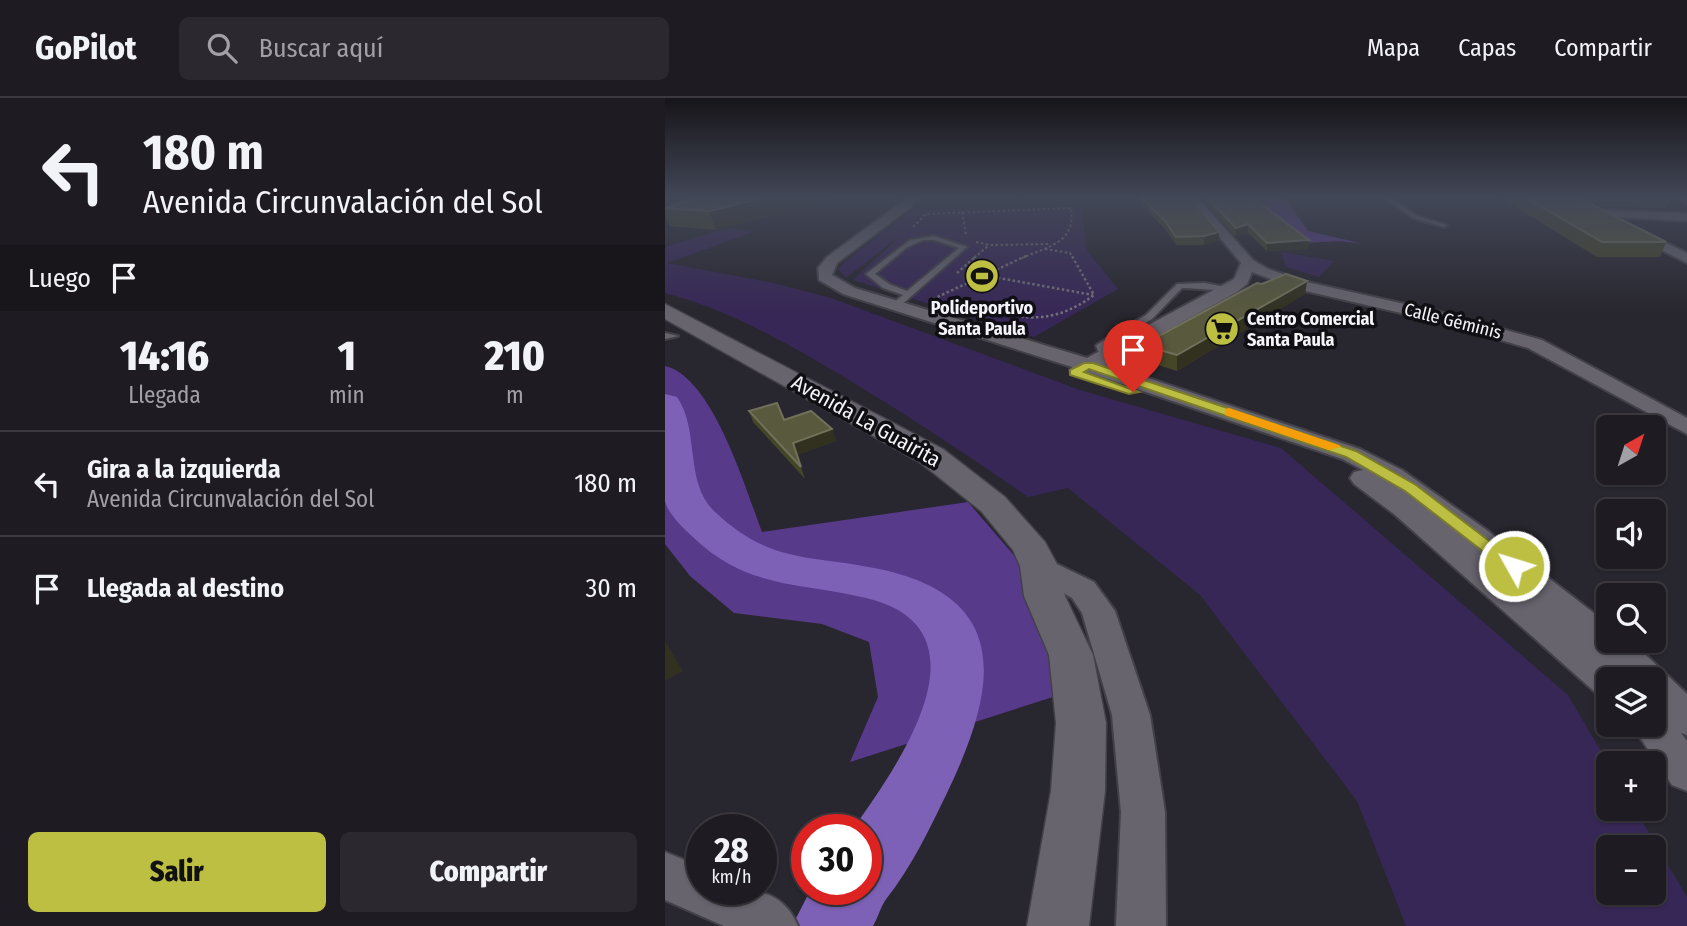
<!DOCTYPE html>
<html lang="es">
<head>
<meta charset="utf-8">
<style>
	:root { --surface:#1e1c22; --page:#2b292f; --text:#f1f3f6; --muted:#a1a1a5; --line:#3c3a40; --accent:#bdbf43 }
	body { margin:0; font-family:"Fira Sans Condensed",sans-serif; background:var(--page); color:var(--text); height:100vh; display:flex; flex-direction:column; font-size:26px; white-space:nowrap }
	* { box-sizing:border-box; margin:0 }
	p { font-size:23px; color:var(--muted) }
	.icon { flex:none; width:38px; height:38px; fill:none; stroke:currentColor; stroke-width:2; stroke-linecap:round; stroke-linejoin:round }
	.map { position:relative; flex:1; overflow:hidden }
	.side { display:flex; flex-direction:column; background:var(--surface); width:665px }
	.side>* { flex:none }
	.banner { background:#1e1c22; color:var(--text); overflow:hidden }
	.needle { width:46px; rotate:39deg }
	.tools { position:absolute; left:931px; top:317px; display:grid; gap:14px }
	.tools a { display:grid; place-items:center; width:70px; height:70px; border-radius:10px; background:var(--surface); box-shadow:0 2px 5px #0004,0 0 0 2px var(--line); font-size:35px }
	.speed { position:absolute; left:21px; top:716px; display:flex; gap:14px; font-size:35px; font-weight:700; text-align:center }
	.speed>* { display:grid; place-content:center; width:91px; height:91px; border-radius:50%; background:var(--surface); box-shadow:0 2px 5px #0004,0 0 0 2px var(--line); line-height:1 }
	.speed small { font-size:18px; font-weight:400 }
	.speed .limit { border:10px solid #d22; background:#fff; color:#111 }
	.pin { position:absolute; display:grid; place-items:center; width:60px; height:60px; color:#fff; margin:-72px -30px; border-radius:50% 50% 50% 0; rotate:-45deg; box-shadow:0 0 7px #0007 }
	.pin .icon { rotate:45deg }
	.me { position:absolute; width:77px; margin:-38px; rotate:309deg; stroke-linejoin:round; filter:drop-shadow(0 0 5px #0008) }
	.turn { display:flex; align-items:center; gap:24px; height:147px; padding:0 28px; font-size:32px }
	.turn .icon { width:91px; height:91px; stroke-width:2.5 }
	.turn b { display:block; font-size:49px; line-height:60px }
	.then { display:flex; align-items:center; height:66px; padding:0 28px; background:#0003; gap:14px; font-size:26px }
	.eta { display:flex; justify-content:space-evenly; align-items:center; height:119px; text-align:center }
	.eta b { font-size:42px; font-weight:800; line-height:49px }
	.primary-button { display:flex; gap:14px; margin-top:auto; padding:14px 28px }
	.primary-button a { flex:1; height:80px; border-radius:10px; background:var(--accent); color:#111; font-size:28px; font-weight:800; line-height:80px; text-align:center }
	.primary-button a+a { background:var(--page); color:var(--text) }
	ul { padding:0; list-style:none }
	li { display:flex; align-items:center; gap:21px; height:105px; padding:0 28px; border-top:2px solid var(--line) }
	li div { flex:1 }
	li b { display:block; font-size:26px }
	li em { font-style:normal }
	header { display:flex; align-items:center; gap:42px; box-sizing:border-box; height:98px; padding:0 35px; background:var(--surface); border-bottom:2px solid var(--line) }
	header strong { font-size:33px }
	nav { display:flex; gap:38px; margin-inline-start:auto; font-size:24px }
	.search { width:490px; height:63px; background:var(--page); display:flex; align-items:center; gap:18px; box-sizing:border-box; padding:0 24px; border-radius:10px; color:var(--muted); font-size:26px }
	main { display:flex; flex:1; min-height:0 }
	.map>svg:first-child { display:block }
	.green { fill:#372756; fill-rule:evenodd }
	.forest { fill:#583a8b }
	.lines { fill:none; stroke-linecap:round; stroke-linejoin:round }
	.river { fill:#7d61b6; fill-rule:evenodd }
	.service-casing { stroke:#434148; stroke-width:4 }
	.minor-casing { stroke:#434148; stroke-width:4 }
	.tertiary-casing { stroke:#434148; stroke-width:3 }
	.secondary-casing { stroke:#434148; stroke-width:4 }
	.path-far1 { stroke:#737279; stroke-width:2; stroke-dasharray:2.5 2.5; stroke-linecap:butt }
	.path { stroke:#737279; stroke-width:2.5; stroke-dasharray:2.5 2.5; stroke-linecap:butt }
	.service { fill:#67646e; fill-rule:evenodd }
	.minor { fill:#67646e; fill-rule:evenodd }
	.tertiary { fill:#67646e; fill-rule:evenodd }
	.secondary { fill:#67646e; fill-rule:evenodd }
	.wall { fill:#454627 }
	.shaded-wall { fill:#323120 }
	.building { fill:#58593d; stroke:#71715b; stroke-width:2 }
	.route { fill:#bdbf43; stroke:#7b7c2c; stroke-width:2 }
	.slow { fill:#f59e0b }
	.labels { text-anchor:middle; stroke-width:7; stroke-linejoin:round; paint-order:stroke }
	.far-poi-label { font-size:18px; font-weight:bold; fill:#f5f4f9; stroke:#100f13 }
	.far-street-label { font-size:18px; fill:#f5f4f9; stroke:#100f13 }
	.street-label { font-size:21px; fill:#f5f4f9; stroke:#100f13 }
</style>
</head>
<body>
<header>
<strong>GoPilot</strong>
<div class="search"><svg class="icon" aria-label="search" viewBox="0 0 24 24"><circle cx="10" cy="10" r="6"/><path d="M15 15l6 6"/></svg>Buscar aquí</div>
<nav><a>Mapa</a><a>Capas</a><a>Compartir</a></nav>
</header>
<main>
<section class="side">
<div class="banner">
<div class="turn"><svg class="icon" aria-label="left" viewBox="0 0 24 24"><path d="M17 20v-9H6M10 6l-5 5 5 5"/></svg><div><b>180 m</b>Avenida Circunvalación del Sol</div></div>
<div class="then">Luego<svg class="icon" aria-label="arrive" viewBox="0 0 24 24"><path d="M6 21V4h12l-3 4 3 4H6"/></svg></div>
</div>
<div class="eta">
<div><b>14:16</b><p>Llegada</p></div>
<div><b>1</b><p>min</p></div>
<div><b>210</b><p>m</p></div>
</div>
<ul>
<li><svg class="icon" aria-label="left" viewBox="0 0 24 24"><path d="M17 20v-9H6M10 6l-5 5 5 5"/></svg><div><b>Gira a la izquierda</b><p>Avenida Circunvalación del Sol</p></div><em>180 m</em></li>
<li><svg class="icon" aria-label="arrive" viewBox="0 0 24 24"><path d="M6 21V4h12l-3 4 3 4H6"/></svg><div><b>Llegada al destino</b></div><em>30 m</em></li>
</ul>
<div class="primary-button"><a>Salir</a><a>Compartir</a></div>
</section>
<div class="map">
<svg width="1022" height="828" viewBox="0 0 1022 828">
	<rect width="100%" height="100%" fill="#28262e"/>
	<path class="green" d="M416,109L422,153L453,191L369,239L188,182L235,138L181,180L173,171L183,161L245,113Z
		M61,130L91,133L2,165L109,185L166,200L415,292L616,350L903,597L943,665V710L970,711L1022,799V828H741L692,703L535,497L403,390L363,399C301,356 239,315 174,276C118,243 64,212 0,195V149ZM989,749V794H943V749Z
		M616,154L669,163L654,179L621,169Z"/>
	<path class="forest" d="M587,100H620L643,133L699,146L675,143L638,145Z
		M0,268C48,279 81,392 97,434L303,404L371,483L416,590L185,664L213,599L204,544L157,526L69,515L25,478L0,446Z"/>
	<g class="lines">
		<path class="river" d="M0,296L12,299C35,332 19,384 49,413C106,467 144,456 214,471C352,500 330,595 282,695C265,730 246,770 222,800C216,807 213,820 208,828H127L146,791H201V732H187C232,669 331,531 201,500C135,484 82,491 29,440C19,431 3,416 0,403C0,378 0,323 0,296Z"/>
		<g class="service-casing">
			<path id="service" d="M720,100H727L752,118L782,127L779,129L748,120Z
				M269,138L302,149L234,209H228V205L238,197L218,190L201,176L245,142ZM258,142H269L294,150L242,193L224,186L210,176L241,150Z
				M540,185L570,191C564,194 529,190 517,190L487,221L441,249L445,259L437,261L431,248L433,246L481,217L512,186Z
				M0,235L13,238L0,241Z
				M490,242L498,244L467,262L478,284L477,286H469L456,265L457,261Z"/>
		</g>
		<g class="minor-casing">
			<path id="minor" d="M242,100H253L246,109L172,165L167,177L190,190L422,260L569,181L576,165L522,100H533L588,162L603,171L642,184L775,214L877,242L1022,320V336L863,250L771,223L632,191L587,174L582,186L572,194L441,266L695,351L737,372L823,433L943,526V542H965L1022,596V637L1016,635L1022,643V693L1007,687L966,626H989V581H961L958,578L960,581H943V598L930,594L729,416L689,386L685,380L689,374L698,372L677,361L425,275L415,278L408,276L405,272L407,269L178,196L154,182L153,170L162,159Z
				M895,100H909L934,112L1022,115V123L948,119L1022,155V165Z
				M373,457L429,484L450,513L485,617L500,714L501,828H451L456,714L447,617L417,515L407,500L362,474L358,467L362,460Z
				M0,754L37,769V791C76,791 115,785 133,828H59L0,802Z"/>
		</g>
		<g class="tertiary-casing">
			<path id="tertiary" d="M0,206L278,351L340,399L380,444L393,468L400,498L428,557L441,625L440,693L424,828H362L386,693L391,625L384,557L359,498L355,468L348,452L316,413L256,365L0,221Z"/>
		</g>
		<g class="secondary-casing">
			<path id="secondary" d="M1013,100H1022V106Z"/>
		</g>
		<path class="path-far1" d="M297,114L301,137
			M248,129L261,116L406,110C411,145 384,148 357,160
			M311,144L324,147L385,146
			M380,151L405,155L408,160
			M309,160L324,147"/>
		<path class="path" d="M292,175L311,158
			M323,178L428,197
			M268,201L361,158
			M297,208C350,218 382,232 429,197L407,158"/>
		<use href="#service" class="service"/>
		<use href="#minor" class="minor"/>
		<use href="#tertiary" class="tertiary"/>
		<use href="#secondary" class="secondary"/>
	</g>
	<path class="wall" d="M0,100H169L51,132L5,128L0,116Z
		M476,100L554,134V143L539,147H511L500,131L476,107Z
		M536,100H588L644,142L643,151L602,153L583,135L570,138Z
		M836,100H914L1001,144L995,159H932Z
		M915,100H1005L1001,110L935,109Z
		M642,183L640,196L512,273L477,262V247L597,186Z
		M84,313L167,331L171,343L132,357L140,381L88,324Z"/>
	<path class="shaded-wall" d="M0,100H56L0,110Z
		M98,100H169L51,132L44,113Z
		M583,126V135L570,138L571,130Z
		M554,134V143L539,147V138Z
		M644,142L643,151L602,153V145Z
		M642,183L640,196L512,273V257Z
		M167,331L171,343L132,357L140,381L128,345Z
		M0,543L18,573L0,583Z"/>
	<path class="building" d="M30,100H98L44,113L0,110Z
		M476,100H526L554,134L539,138L511,139L500,123Z
		M543,100H588L644,142L602,145L583,126L571,130Z
		M861,100H914L1001,144H937Z
		M621,176L642,183L512,257L477,247L592,185L597,186Z
		M112,305L119,322L146,313L167,331L128,345L136,369L84,313Z"/>
	<linearGradient id="sky" x2="0" y2="1"><stop stop-color="#161519"/><stop offset="0.46" stop-color="#424757"/><stop offset="1" stop-color="#424757" stop-opacity="0"/></linearGradient>
	<rect width="1022" height="216" fill="url(#sky)"/>
	<path class="route" d="M419,265H428L691,353L751,387L857,468L855,472H842L740,393L681,359L424,271L419,274L474,294L464,296L405,277V272Z"/>
	<path class="slow" d="M564,310L674,347L676,349L664,352L560,317V311Z"/>
	<defs>
		<g id="stadium-disc" transform="scale(1.75)"><circle r="9.5" fill="#bdbf43" stroke="#100f13"/><path d="M0-5a6.5 5 0 1 0 0 10a6.5 5 0 1 0 0-10ZM-3.5-1.8h7v3.6h-7Z" fill="#111"/></g>
		<g id="supermarket-disc" transform="scale(1.75)"><circle r="9.5" fill="#bdbf43" stroke="#100f13"/><path d="M-6-5.5h2.5l.6 2H6L4.5 2H-2.5L-4.4-4H-6ZM-1.5 3.2a1.3 1.3 0 1 0 .1 0ZM3 3.2a1.3 1.3 0 1 0 .1 0Z" fill="#111"/></g>
	</defs>
	<g fill-rule="evenodd">
		<use href="#stadium-disc" x="317" y="178"/>
		<use href="#supermarket-disc" x="557" y="231"/>
	</g>
	<g class="labels">
		<g class="far-poi-label">
			<text x="317" y="216">Polideportivo<tspan x="317" dy="21">Santa Paula</tspan></text>
			<text x="582" y="227" text-anchor="start">Centro Comercial<tspan x="582" dy="21">Santa Paula</tspan></text>
		</g>
		<g class="far-street-label">
			<text transform="translate(788 223) rotate(14)" y="6">Calle Géminis</text>
		</g>
		<g class="street-label">
			<text transform="translate(201 323) rotate(29)" y="7">Avenida La Guairita</text>
		</g>
	</g>
</svg>
<div class="tools">
<a><svg class="needle" viewBox="-14 -14 28 28"><path d="M0-13l5 13h-10z" fill="#e53935"/><path d="M0 13l5-13h-10z" fill="#a1a1a5"/></svg></a>
<a><svg class="icon" aria-label="sound" viewBox="0 0 24 24"><path d="M4 9h4l5-4v14l-5-4H4zM17 9q2 3 0 6"/></svg></a>
<a><svg class="icon" aria-label="search" viewBox="0 0 24 24"><circle cx="10" cy="10" r="6"/><path d="M15 15l6 6"/></svg></a>
<a><svg class="icon" aria-label="layers" viewBox="0 0 24 24"><path d="M12 4l9 5-9 5-9-5zM3 14l9 5 9-5"/></svg></a>
<a>+</a>
<a>−</a>
</div>
<div class="speed"><div>28<small>km/h</small></div><div class="limit">30</div></div>
<div class="pin" style="left:468px;top:294px;background:#d93025"><svg class="icon" aria-label="arrive" viewBox="0 0 24 24"><path d="M6 21V4h12l-3 4 3 4H6"/></svg></div>
<svg class="me" style="left:849px;top:468px" viewBox="-20 -20 40 40"><circle r="17" fill="#bdbf43" stroke="#fff" stroke-width="3"/><path d="M0-11L8 9 0 5-8 9z" fill="#fff"/></svg>
</div>
</main>
</body>
</html>
